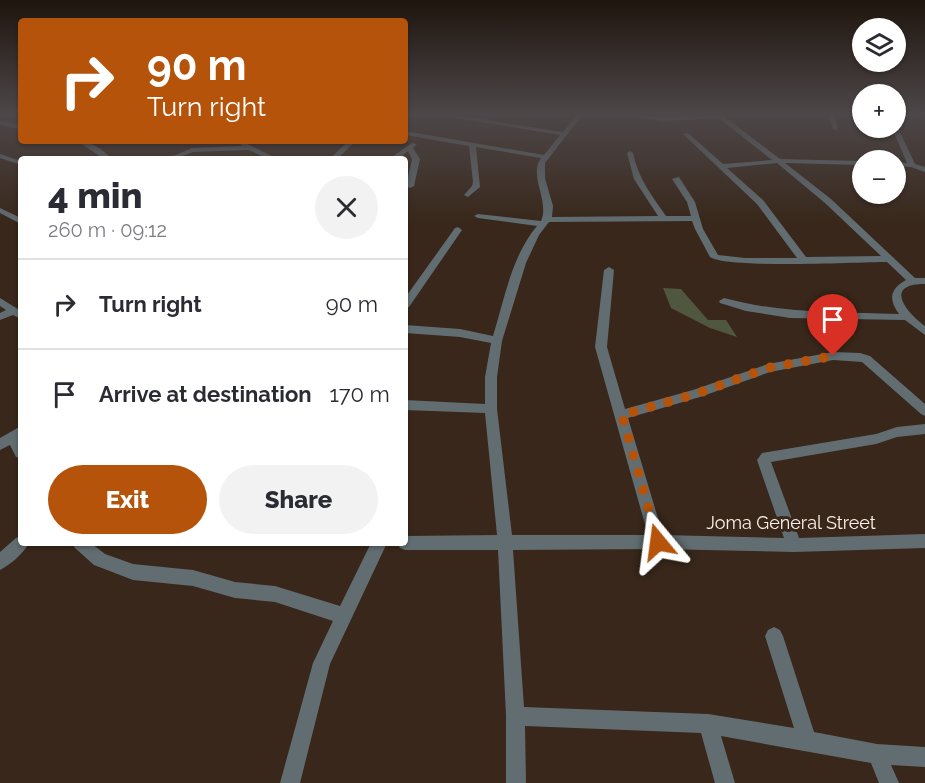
<!DOCTYPE html>
<html lang="en">
<head>
<meta charset="utf-8">
<style>
	:root { --surface:#fff; --page:#f2f2f3; --text:#2b2b33; --muted:#7c7c81; --line:#e1e1e2; --accent:#b45309 }
	body { margin:0; font-family:Raleway,sans-serif; background:var(--page); color:var(--text); height:100vh; display:flex; flex-direction:column; font-size:22px; white-space:nowrap }
	* { box-sizing:border-box; margin:0 }
	p { font-size:20px; color:var(--muted) }
	.icon { flex:none; width:33px; height:33px; fill:none; stroke:currentColor; stroke-width:2; stroke-linecap:round; stroke-linejoin:round }
	.map { position:relative; flex:1; overflow:hidden }
	.details { position:absolute; left:18px; top:156px; width:390px; height:390px; display:flex; flex-direction:column; background:var(--surface); border-radius:6px; box-shadow:0 2px 4px #0004 }
	.details>* { flex:none }
	.top-card { position:absolute; left:18px; top:18px; width:390px; height:126px; border-radius:6px; box-shadow:0 2px 4px #0004; background:#b45309; color:#fff; overflow:hidden }
	.controls { position:absolute; left:852px; top:18px; display:grid; gap:12px }
	.controls a { display:grid; place-items:center; width:54px; height:54px; border-radius:50%; background:var(--surface); box-shadow:0 2px 4px #0004; font-size:30px }
	.pin { position:absolute; display:grid; place-items:center; width:51px; height:51px; color:#fff; margin:-62px -26px; border-radius:50% 50% 50% 0; rotate:-45deg; box-shadow:0 0 6px #0007 }
	.pin .icon { rotate:45deg }
	.me { position:absolute; width:66px; margin:-33px; rotate:344deg; stroke-linejoin:round; filter:drop-shadow(0 0 4px #0008) }
	.turn { display:flex; align-items:center; gap:21px; height:126px; padding:0 30px; font-size:27px }
	.turn .icon { width:78px; height:78px; stroke-width:2.5 }
	.turn b { display:block; font-size:42px; line-height:51px }
	.round { display:grid; place-items:center; flex:none; width:63px; height:63px; border-radius:32px; background:var(--page) }
	.overview { display:flex; align-items:center; justify-content:space-between; height:102px; padding:0 30px }
	h1 { font-size:36px; font-weight:800; line-height:45px }
	.primary-button { display:flex; gap:12px; margin-top:auto; padding:12px 30px }
	.primary-button a { flex:1; height:69px; border-radius:36px; background:var(--accent); color:#fff; font-size:24px; font-weight:800; line-height:69px; text-align:center }
	.primary-button a+a { background:var(--page); color:var(--text) }
	ul { padding:0; list-style:none }
	li { display:flex; align-items:center; gap:18px; height:90px; padding:0 30px; border-top:2px solid var(--line) }
	li div { flex:1 }
	li b { display:block; font-size:22px }
	li em { font-style:normal }
	.map>svg:first-child { display:block }
	.green { fill:#50573f }
	.lines { fill:none; stroke-linecap:round; stroke-linejoin:round }
	.minor { fill:#616d71; fill-rule:evenodd }
	.route { stroke:#b45309; stroke-width:10; stroke-dasharray:0 18 }
	.labels { text-anchor:middle; stroke-width:6; stroke-linejoin:round; paint-order:stroke }
	.near-street-label { font-size:18px; fill:#fcf0e8; stroke:#38271a }
</style>
</head>
<body>
<div class="map">
<svg width="925" height="783" viewBox="0 0 925 783">
	<rect width="100%" height="100%" fill="#38271a"/>
	<path class="green" d="M663,288L681,289L708,320H726L737,337L710,328L671,308Z"/>
	<g class="lines">
		<path class="minor" d="M431,114H448L563,132L577,114H583L545,163V178L553,206L552,217L658,216L634,179L627,153L630,151L633,153C638,178 652,196 666,216H691L687,202L672,179L679,177L695,202L703,229L718,255L745,258H797L757,204L683,134L688,133L723,164L772,160L719,118L664,121L613,114L664,117L721,114L780,159L862,161V165L785,163L831,199L915,278H925V284C883,284 906,312 925,326V335L905,320L790,318L746,311L720,303L719,301L724,298C784,314 837,312 899,314C888,299 890,289 906,280L887,262C857,262 728,269 710,257L695,229L692,221L549,222L539,235L526,263L502,341L497,377V409L512,535H648L595,347L604,270L609,267L614,270L607,347L625,409L693,390L768,364L833,352L860,353L870,356L925,404V416L921,414L862,362L833,360L770,372L700,397L628,418L663,535L784,538L757,460L762,453L876,434L897,427L925,424V434L897,437L876,444L771,462L799,538L925,534V548L794,552L658,549L513,550L524,707L708,714L794,728L765,636L768,630L774,627L780,630L783,636L814,732L877,744L925,747V767L891,765L899,783H879L871,763L721,736L735,783H715L701,733L525,726L526,783H506V716L498,550H405L400,548L397,543H405V536L497,535L485,413L405,410V400L485,404V377L491,343L460,337L405,333V325L460,329L493,336C504,300 512,255 537,226L478,218L474,216L478,214L541,221C550,201 528,175 541,158L476,147L480,187L468,197L464,195L472,186L473,182L469,146L405,135V131L544,155L560,135ZM777,163L825,203L881,256L806,257L763,200L727,168Z
			M828,114H834L838,130L833,129Z
			M0,121L21,125V129L0,125Z
			M896,126L898,128L915,164L925,167V172L911,167L896,166V162L907,163L892,128Z
			M77,141C91,141 102,149 112,159H104Z
			M349,141H356L337,159H329Z
			M243,142L278,159H268L249,150L193,152L176,159H166L192,148L242,146L240,144Z
			M412,143L417,144L413,148L420,159L414,186L410,188L406,186L412,159L408,151L398,159H389Z
			M0,154L21,161V165L0,158Z
			M0,208L21,218V224L0,213Z
			M458,227L462,230L409,307L405,308V298L455,228Z
			M0,298L21,311V319L13,315L0,320V313L6,310L0,306Z
			M21,426V458L16,457L10,445L0,450V438Z
			M21,536V543H29C24,553 10,565 0,570V552L16,538Z
			M72,543H91L105,554L133,564L193,570L235,582L275,586L340,606L371,543H387L330,664L300,783H280L313,663L333,621L275,602L235,598L193,586L133,580L94,565L75,548Z"/>
	</g>
	<linearGradient id="sky" x2="0" y2="1"><stop stop-color="#1f150e"/><stop offset="0.51" stop-color="#4d4749"/><stop offset="1" stop-color="#4d4749" stop-opacity="0"/></linearGradient>
	<rect width="925" height="224" fill="url(#sky)"/>
	<g class="lines">
		<path class="route" d="M658,542L622,415L696,394L768,368L833,356"/>
	</g>
	<g class="labels">
		<g class="near-street-label">
			<text x="791" y="529">Joma General Street</text>
		</g>
	</g>
</svg>
<div class="controls">
<a><svg class="icon" aria-label="layers" viewBox="0 0 24 24"><path d="M12 4l9 5-9 5-9-5zM3 14l9 5 9-5"/></svg></a>
<a>+</a>
<a>−</a>
</div>
<div class="pin" style="left:833px;top:356px;background:#d93025"><svg class="icon" aria-label="arrive" viewBox="0 0 24 24"><path d="M6 21V4h12l-3 4 3 4H6"/></svg></div>
<svg class="me" style="left:658px;top:542px" viewBox="-20 -20 40 40"><path d="M0-17L14 15 0 8-14 15z" fill="#b45309" stroke="#fff" stroke-width="4"/></svg>
<div class="top-card">
<div class="turn"><svg class="icon" aria-label="right" viewBox="0 0 24 24"><path d="M7 20v-9h11M14 6l5 5-5 5"/></svg><div><b>90 m</b>Turn right</div></div>
</div>
<section class="details">
<div class="overview"><div><h1>4 min</h1><p>260 m · 09:12</p></div><a class="round"><svg class="icon" aria-label="close" viewBox="0 0 24 24"><path d="M6 6l12 12M18 6L6 18"/></svg></a></div>
<ul>
<li><svg class="icon" aria-label="right" viewBox="0 0 24 24"><path d="M7 20v-9h11M14 6l5 5-5 5"/></svg><div><b>Turn right</b></div><em>90 m</em></li>
<li><svg class="icon" aria-label="arrive" viewBox="0 0 24 24"><path d="M6 21V4h12l-3 4 3 4H6"/></svg><div><b>Arrive at destination</b></div><em>170 m</em></li>
</ul>
<div class="primary-button"><a>Exit</a><a>Share</a></div>
</section>
</div>
</body>
</html>
